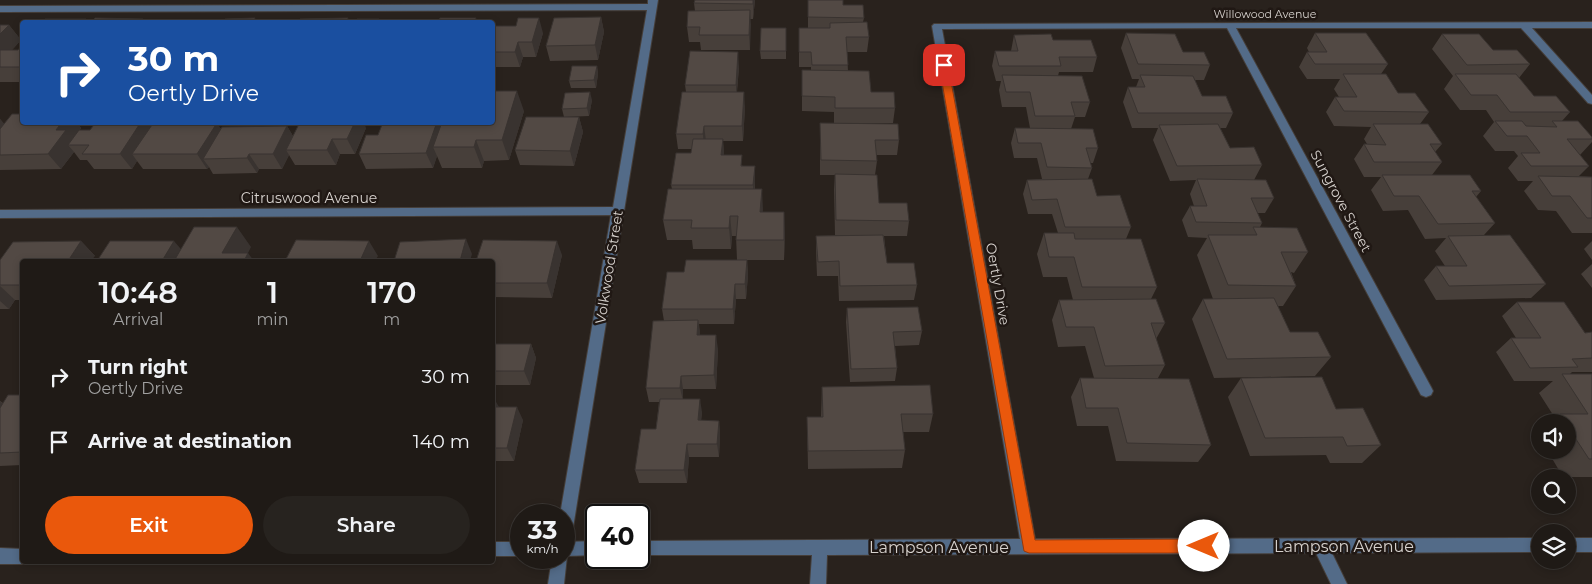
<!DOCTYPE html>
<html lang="en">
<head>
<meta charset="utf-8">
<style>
	:root { --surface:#1f1a16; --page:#27231f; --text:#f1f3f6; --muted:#a1a1a1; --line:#3c3835; --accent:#ea580c }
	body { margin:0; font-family:Montserrat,sans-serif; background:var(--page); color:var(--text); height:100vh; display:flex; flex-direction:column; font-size:19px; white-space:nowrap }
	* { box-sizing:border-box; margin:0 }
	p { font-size:16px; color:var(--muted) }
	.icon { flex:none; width:28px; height:28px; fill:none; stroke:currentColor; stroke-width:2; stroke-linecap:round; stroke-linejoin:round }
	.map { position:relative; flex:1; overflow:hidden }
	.panel { position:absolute; left:20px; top:259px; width:475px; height:305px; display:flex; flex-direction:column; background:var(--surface); border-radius:5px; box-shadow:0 2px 8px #0003,0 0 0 1px var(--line) }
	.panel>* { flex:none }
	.guide { position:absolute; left:20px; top:20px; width:475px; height:105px; border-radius:5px; box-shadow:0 2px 8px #0003,0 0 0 1px var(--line); background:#1a4fa0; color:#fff; overflow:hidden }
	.fabs { position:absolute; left:1531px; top:414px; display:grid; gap:10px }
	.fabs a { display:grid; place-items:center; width:45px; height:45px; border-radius:50%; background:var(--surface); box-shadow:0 2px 8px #0003,0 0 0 1px var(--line); font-size:25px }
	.speed { position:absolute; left:510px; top:504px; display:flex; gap:10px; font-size:25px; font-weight:700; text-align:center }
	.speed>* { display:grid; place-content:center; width:65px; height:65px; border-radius:50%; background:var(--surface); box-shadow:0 2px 8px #0003,0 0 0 1px var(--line); line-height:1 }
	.speed small { font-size:12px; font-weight:400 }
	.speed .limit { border:2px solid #111; border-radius:8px; background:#fff; color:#111 }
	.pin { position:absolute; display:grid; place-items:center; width:42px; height:42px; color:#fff; margin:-21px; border-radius:10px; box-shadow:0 2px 8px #0006 }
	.me { position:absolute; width:55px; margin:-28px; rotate:270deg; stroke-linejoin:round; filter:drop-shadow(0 0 4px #0008) }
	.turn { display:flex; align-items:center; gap:18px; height:105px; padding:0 25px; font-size:22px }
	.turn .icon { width:65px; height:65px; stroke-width:2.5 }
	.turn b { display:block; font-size:35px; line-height:42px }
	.eta { display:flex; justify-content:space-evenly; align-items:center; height:85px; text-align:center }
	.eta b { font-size:30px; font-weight:600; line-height:35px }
	.primary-button { display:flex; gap:10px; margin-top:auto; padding:10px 25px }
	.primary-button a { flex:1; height:58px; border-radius:30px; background:var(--accent); color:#fff; font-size:20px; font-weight:600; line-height:58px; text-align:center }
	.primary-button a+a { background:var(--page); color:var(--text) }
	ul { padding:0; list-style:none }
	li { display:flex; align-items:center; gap:15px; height:65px; padding:0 25px }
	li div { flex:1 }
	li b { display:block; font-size:19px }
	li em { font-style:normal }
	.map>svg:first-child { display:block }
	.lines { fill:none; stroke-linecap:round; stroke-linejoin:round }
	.minor-casing { stroke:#453e39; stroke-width:2 }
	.minor { fill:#536b88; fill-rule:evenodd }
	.wall { fill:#473f3a }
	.shaded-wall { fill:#393330 }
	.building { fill:#524944; stroke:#393330 }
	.route { fill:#ea580c; stroke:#983908 }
	.labels { text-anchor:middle; stroke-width:5; stroke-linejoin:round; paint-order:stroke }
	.far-street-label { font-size:11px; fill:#d6d1cd; stroke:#201814 }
	.street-label { font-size:14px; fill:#d6d1cd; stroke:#201814 }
	.near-street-label { font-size:16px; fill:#d6d1cd; stroke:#201814 }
</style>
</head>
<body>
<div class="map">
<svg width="1592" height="584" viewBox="0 0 1592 584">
	<rect width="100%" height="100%" fill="#29221d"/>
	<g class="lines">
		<g class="minor-casing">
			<path id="minor" d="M648,0H658L572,534L569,539L564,541V515H560L611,215L0,218V210L613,207L647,10L0,12V6L648,4Z
				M1592,22V28H1532L1592,95V104L1588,103L1521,28H1236L1431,387L1433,391L1431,395L1426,397L1421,395L1227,28L942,29L1035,539L1540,538V552L1332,553L1347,584H1331L1316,553L827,555L826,584H810L812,555H639V541L1020,539L932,26L934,24Z
				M1568,538H1592V552H1568Z
				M596,541V555L567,556L564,584H548L552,558H564V542Z
				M492,542H521V556H492Z
				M0,548L22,549V561H27L22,564H0Z"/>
		</g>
		<use href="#minor" class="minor"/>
	</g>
	<path class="wall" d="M755,0L753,19H750V50H701L700,42H689L687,27L695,11L694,3Z
		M808,0L843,5L864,18L863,22L869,37L867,52H847L848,71L871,92L895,108L893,123H834V112L802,111V70H811V67H799V28H808Z
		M601,17L604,32L598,60L550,61L546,46Z
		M9,25L21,40L12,50H18L22,45V82H0V67Z
		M492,26L543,33L536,57H523L520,67H492Z
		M786,28V59H761L760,51Z
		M1126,33L1183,52L1210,65L1204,80H1195L1202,96L1233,113L1226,128H1220L1230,148L1262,165L1254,180L1274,198L1265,213H1257L1262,223L1260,227L1308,252L1294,273L1291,272L1296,286L1283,306H1278L1290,332L1331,357L1315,376L1214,378L1192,319L1203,299H1213L1197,255L1207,238L1188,237L1182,220L1190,206H1194L1190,194L1196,180L1170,181L1153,140L1158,128H1132L1123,102L1128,87H1136L1139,79H1132L1121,48Z
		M1315,33L1388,64L1381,74L1398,93L1429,112L1420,124L1442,144L1435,152L1442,162L1432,175L1481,191L1476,197L1495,223L1484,235L1546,284L1531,298L1436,300L1424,280L1436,266H1445L1435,251L1446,238L1425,239L1408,210L1383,211L1371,190L1381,177H1364L1354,159L1364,144H1367L1364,139L1371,127L1334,126L1326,112L1335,97H1339L1334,89L1340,79H1307L1299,67L1307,52H1309L1307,48Z
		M1442,34L1493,50L1530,64L1519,78L1534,96L1570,112L1562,121L1592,137V142L1580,155L1589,166L1579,176L1592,177V233H1572L1556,211L1538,210L1524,191L1533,181H1518L1508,168L1518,156L1514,151H1495L1483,136L1494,122L1486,110H1460L1444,89L1453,76L1432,49Z
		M1014,35L1053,40L1097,57L1093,72H1059L1058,76L1090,102L1085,117H1075L1071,129L1098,148L1093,163H1090L1092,168L1088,179L1097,196L1131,227L1126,239L1157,287L1151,299L1165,323L1156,339L1165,365L1158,378L1211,445L1198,462L1116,461L1108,426H1077L1071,397L1080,378H1094L1085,346L1058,347L1052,320L1059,300H1073L1067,277H1043L1037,254L1044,233H1058L1052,214H1028L1023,194L1027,180L1042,179L1037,158H1014L1011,143L1015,128H1030L1026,107H1002L999,90L1001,81H996L992,66L995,51H1011Z
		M597,66L598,74L596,88H571L569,81Z
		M739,67L737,92L745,107L743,141H723L724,155L743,166L755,181V189L762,212L785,233L784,260H747L748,275L746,299H736L734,324H699L700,335L718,349L716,389H683V399L702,412L701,420L719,421L720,434L719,457H689L687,483H639L635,470L656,429L659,402H649L646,388L664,321L662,309L684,272L737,260L736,236H732L731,249H693L692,240H667L663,220L672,189L671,185L691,153V149H678L676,134L686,92L685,85Z
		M592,100L589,116L564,117L562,109Z
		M524,111L509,160L484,161L482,168H442L437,156L433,168L366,169L359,154Z
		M579,117L583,132L574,166L520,165L515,150Z
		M0,119L4,124L22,122H77L81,128L80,130L221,128L287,126L293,136L366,128L355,154H340L336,165H295L289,155L282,169H259L257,173L213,174L209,167L207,169H143L137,161L132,169H94L87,160H80L74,152L61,169L0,170Z
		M820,123L899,140L897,155H876L877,161L875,175L879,203L909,221L907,236H884L887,263L917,285L914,300L839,301L838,276H817L816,251V236L868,235H835L834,189L835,175H820Z
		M81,241L95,256L22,261V300H15L9,309H0V260Z
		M1592,241V260L1584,249Z
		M562,255L552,298L492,297V261Z
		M1592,264V288L1581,274Z
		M1517,302L1585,333L1592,332V372H1572L1570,374H1592V477H1563L1547,450H1568V422H1549L1555,418L1539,393L1553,381H1514L1496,352L1511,338H1516L1502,316Z
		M847,308L922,331L919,345L895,346L897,368L895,381L850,382L846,322Z
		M492,344H531L536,358L530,385H492Z
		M1241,378L1336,409L1381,445L1362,463H1330L1326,455L1250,456L1228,397Z
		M822,387L933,414L929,432H903L905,450L902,468L808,469L807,417H821Z
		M22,395V465L0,466V401L3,403Z
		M492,395L498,407L523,420L514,461H492Z
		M1540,429V439L1536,432Z"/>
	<path class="shaded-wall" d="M753,0H755L753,19Z
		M750,10L751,25L750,50L749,35Z
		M601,17L604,32L598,60L595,45Z
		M539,18L543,33L536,57L532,42Z
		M86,19L89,22H83Z
		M143,19L146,22H140Z
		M9,25L21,40L0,63V34Z
		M518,42L523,57L520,67L515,52Z
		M738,52L739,67L736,100V85Z
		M597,66L598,74L596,88L594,80Z
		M517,91L524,111L509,160L502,140Z
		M590,92L592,100L589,116L587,108Z
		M744,92L745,107L743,141L742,126Z
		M579,117L583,132L574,166L570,151Z
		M0,119L9,129L0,151Z
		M62,122H77L81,128L68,145L74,152L61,169L48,154L56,130Z
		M141,122H163L132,154L137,161L132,169L120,154Z
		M355,122H364L366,128L355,154L347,139Z
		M437,122H448L433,147L437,156L433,168L426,153Z
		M217,123L227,138L203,159L209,167L207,169L197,154Z
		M287,126L296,141L286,150L289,155L282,169L273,154Z
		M704,126L706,141L704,149L703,134Z
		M332,139L340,154L336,165L327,150Z
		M723,139L724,154L722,170L721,155Z
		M476,140L484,161L482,168L474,147Z
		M249,154L259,169L257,173L247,158Z
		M755,166V181L754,200L753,185Z
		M762,189L763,210L761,233L760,212Z
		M784,212L785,233L784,260Z
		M730,216L732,236L731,249L729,228Z
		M237,227L251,247L244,261L222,253Z
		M466,239L472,254L470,261H460Z
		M81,241L95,256L91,261H68Z
		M174,241L186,255L182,261H162Z
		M369,241L378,256L375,261H360Z
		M557,241L562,255L552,298L547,283Z
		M248,253L254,261H244Z
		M747,260L748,275L746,299L745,284Z
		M735,284L736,299L734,324L733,309Z
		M0,286L15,300L9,309L0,301Z
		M698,320L700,334L699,349L697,335Z
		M716,335L718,349L716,389L714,375Z
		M531,344L536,358L530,385L524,371Z
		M681,376L683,389V401L680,388Z
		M492,395L499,407L492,415Z
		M700,399L702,412L700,433L698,420Z
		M0,401L3,404L0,409Z
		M517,407L523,420L514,461L507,448Z
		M719,421L720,434L719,457L717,444Z
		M687,444L689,457L687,483L684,470Z"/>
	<path class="building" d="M695,0H753V4L694,3Z
		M808,0H843V5H863L864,18L808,17Z
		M750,10L749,35H699L700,27H687L688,11Z
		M601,17L595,45L546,46L554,18Z
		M95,18L143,19L140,22H91Z
		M255,18L253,22H223L225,19Z
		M348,18L346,22H298L300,19Z
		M440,18H476L474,22H421L422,21L438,22Z
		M518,18H539L532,42H518L515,52H492V26H516Z
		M45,19H86L83,22H43Z
		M357,19H379L377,22H355Z
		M180,21L214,22H179Z
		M867,22L869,37H846L848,65H812L811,52H799V28H830V23Z
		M0,25H9L0,34Z
		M761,28H786V51H760Z
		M1126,33L1175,34L1183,52H1204L1210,65L1138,64Z
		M1315,33H1366L1388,64H1315L1307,52H1327Z
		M1051,34L1053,40H1091L1097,57H1059L1061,66H999L995,51H1018L1014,35Z
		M1442,34H1479L1493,50H1517L1530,64L1467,65Z
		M22,45V67H0V50H18Z
		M690,51L738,52L736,85H685Z
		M572,66H597L594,80L569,81Z
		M802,70L869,71L871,92H894L895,108H835V97L802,96Z
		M1343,74H1386L1398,93H1415L1429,112L1344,111L1335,97H1357Z
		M1455,74H1516L1534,96H1556L1570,112H1510L1497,95H1471Z
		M1002,75L1082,76L1090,102H1071L1075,116H1035L1030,92H1006Z
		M1140,75L1193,76L1202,96H1226L1233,113H1138L1128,87H1145Z
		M492,91H517L502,140H476L474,147H433L442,122H492Z
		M590,92L587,108L562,109L565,93Z
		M682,92H744L742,126H704L703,134H676Z
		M12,114H22V122H62L56,130H66L48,154L0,155V129Z
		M526,117H579L570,151L515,150Z
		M1495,121H1522L1526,126L1557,127L1552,121H1578L1592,137V139H1567L1589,166H1531L1521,153H1540L1527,136H1507Z
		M96,122H141L120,154H82L89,145H68L79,130H90Z
		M154,122H199L217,123L197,154H132Z
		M300,122H355L347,139H332L327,150H286Z
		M383,122H437L426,153L359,154L366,135H378Z
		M820,123L898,124L899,140H875L877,161L821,160Z
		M1218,124L1230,148L1254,147L1262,165L1177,166L1159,125Z
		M1373,124H1428L1442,144H1430L1442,162H1374L1364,144L1386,145Z
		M287,126L273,154H249L247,158L203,159L222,127Z
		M1015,128L1093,129L1098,148H1086L1092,168L1047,167L1041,143H1018Z
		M693,139H723L721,155H742L741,166H755L753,185H671L676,153H691Z
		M835,174L877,175L879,203H907L909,221L836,220Z
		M1382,175H1470L1481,191H1472L1495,223L1438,224L1419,196H1394Z
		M1538,176L1592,177V218H1587L1570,196H1552Z
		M1092,179L1097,196L1120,195L1131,227H1065L1057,199L1032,200L1027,180Z
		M1197,179L1266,180L1274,198H1251L1262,223L1196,222L1190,206H1207Z
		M668,189H762L760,212H784V240H736L738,216H730L729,228H691L692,220H663Z
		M194,227H237L222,253H248L244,261H174Z
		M1253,227L1297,228L1308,252H1281L1296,286L1228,285L1208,235H1257Z
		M1044,233H1074L1075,239H1141L1157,287H1082L1074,257H1049Z
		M883,235L887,263H914L917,285L840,286L839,261L818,262L816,236Z
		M1510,235L1546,284L1449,286L1436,266H1467L1448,236Z
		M466,239L460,261H394L400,242Z
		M296,240L369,241L360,261H285Z
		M483,240L557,241L547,283H492V261H476Z
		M81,241L68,261H22V285H0V260L13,242Z
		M110,241H174L162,261H97Z
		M686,260H747L745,284H735L733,309H662L667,272H684Z
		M1274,298L1290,332H1318L1331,357L1227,359L1203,299Z
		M1156,299L1165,323H1151L1165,365L1105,366L1094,327H1066L1059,300Z
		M1517,302H1564L1585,333L1592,332V358L1572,359L1578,367L1530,368L1511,338H1541Z
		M918,307L922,331L893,332L897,368L851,369L847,308Z
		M698,320L697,335H716L714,375L681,376L680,388H646L653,321Z
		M492,344H531L524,371H492Z
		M1562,374H1592V459H1589L1568,427V422H1565L1560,414H1588Z
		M1322,377L1336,409L1363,408L1381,445L1347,446L1343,437L1265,438L1241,378Z
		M1080,378L1189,379L1211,445L1127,443L1118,408H1086Z
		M930,385L933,414H901L905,450L808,451L807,417H823L822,387Z
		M8,395H22V452L0,453V408Z
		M660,399H700L698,420L719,421L717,444H687L684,470H635L641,429H656Z
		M492,407H517L507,448H492Z"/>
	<path class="route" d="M944,62L948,65L1035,540L1204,539L1209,541L1212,546L1209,551L1204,553H1029L1024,551L939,65Z"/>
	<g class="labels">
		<g class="far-street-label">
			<text x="1265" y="18">Willowood Avenue</text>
		</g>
		<g class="street-label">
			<text x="309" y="203">Citruswood Avenue</text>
			<text transform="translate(1341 201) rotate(62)" y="5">Sungrove Street</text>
			<text transform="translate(609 267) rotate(-81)" y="5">Volkwood Street</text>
			<text transform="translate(998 284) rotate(80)" y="5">Oertly Drive</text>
		</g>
		<g class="near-street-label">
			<text x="1344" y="552">Lampson Avenue</text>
			<text x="939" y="553">Lampson Avenue</text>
		</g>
	</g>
</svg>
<div class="fabs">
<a><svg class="icon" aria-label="sound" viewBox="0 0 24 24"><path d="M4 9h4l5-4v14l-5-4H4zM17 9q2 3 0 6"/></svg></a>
<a><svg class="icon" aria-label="search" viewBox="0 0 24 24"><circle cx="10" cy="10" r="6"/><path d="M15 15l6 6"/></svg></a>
<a><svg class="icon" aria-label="layers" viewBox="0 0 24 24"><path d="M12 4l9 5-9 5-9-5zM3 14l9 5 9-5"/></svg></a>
</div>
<div class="speed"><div>33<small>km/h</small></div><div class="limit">40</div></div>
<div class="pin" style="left:944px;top:65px;background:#d93025"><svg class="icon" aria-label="arrive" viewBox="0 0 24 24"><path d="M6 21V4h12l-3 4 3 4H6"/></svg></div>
<svg class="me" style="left:1204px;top:546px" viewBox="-20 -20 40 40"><circle r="19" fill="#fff"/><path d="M0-13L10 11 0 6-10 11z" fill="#ea580c"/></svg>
<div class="guide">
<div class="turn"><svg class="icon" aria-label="right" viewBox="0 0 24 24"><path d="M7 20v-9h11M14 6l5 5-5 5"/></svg><div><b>30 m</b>Oertly Drive</div></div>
</div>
<section class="panel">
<div class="eta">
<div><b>10:48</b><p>Arrival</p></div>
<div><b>1</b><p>min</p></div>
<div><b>170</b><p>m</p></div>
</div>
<ul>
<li><svg class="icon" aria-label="right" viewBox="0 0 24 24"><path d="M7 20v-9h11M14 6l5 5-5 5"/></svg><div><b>Turn right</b><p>Oertly Drive</p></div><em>30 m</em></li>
<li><svg class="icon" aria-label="arrive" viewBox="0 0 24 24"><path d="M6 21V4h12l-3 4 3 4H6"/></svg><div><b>Arrive at destination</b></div><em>140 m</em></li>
</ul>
<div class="primary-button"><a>Exit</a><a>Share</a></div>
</section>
</div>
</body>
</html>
